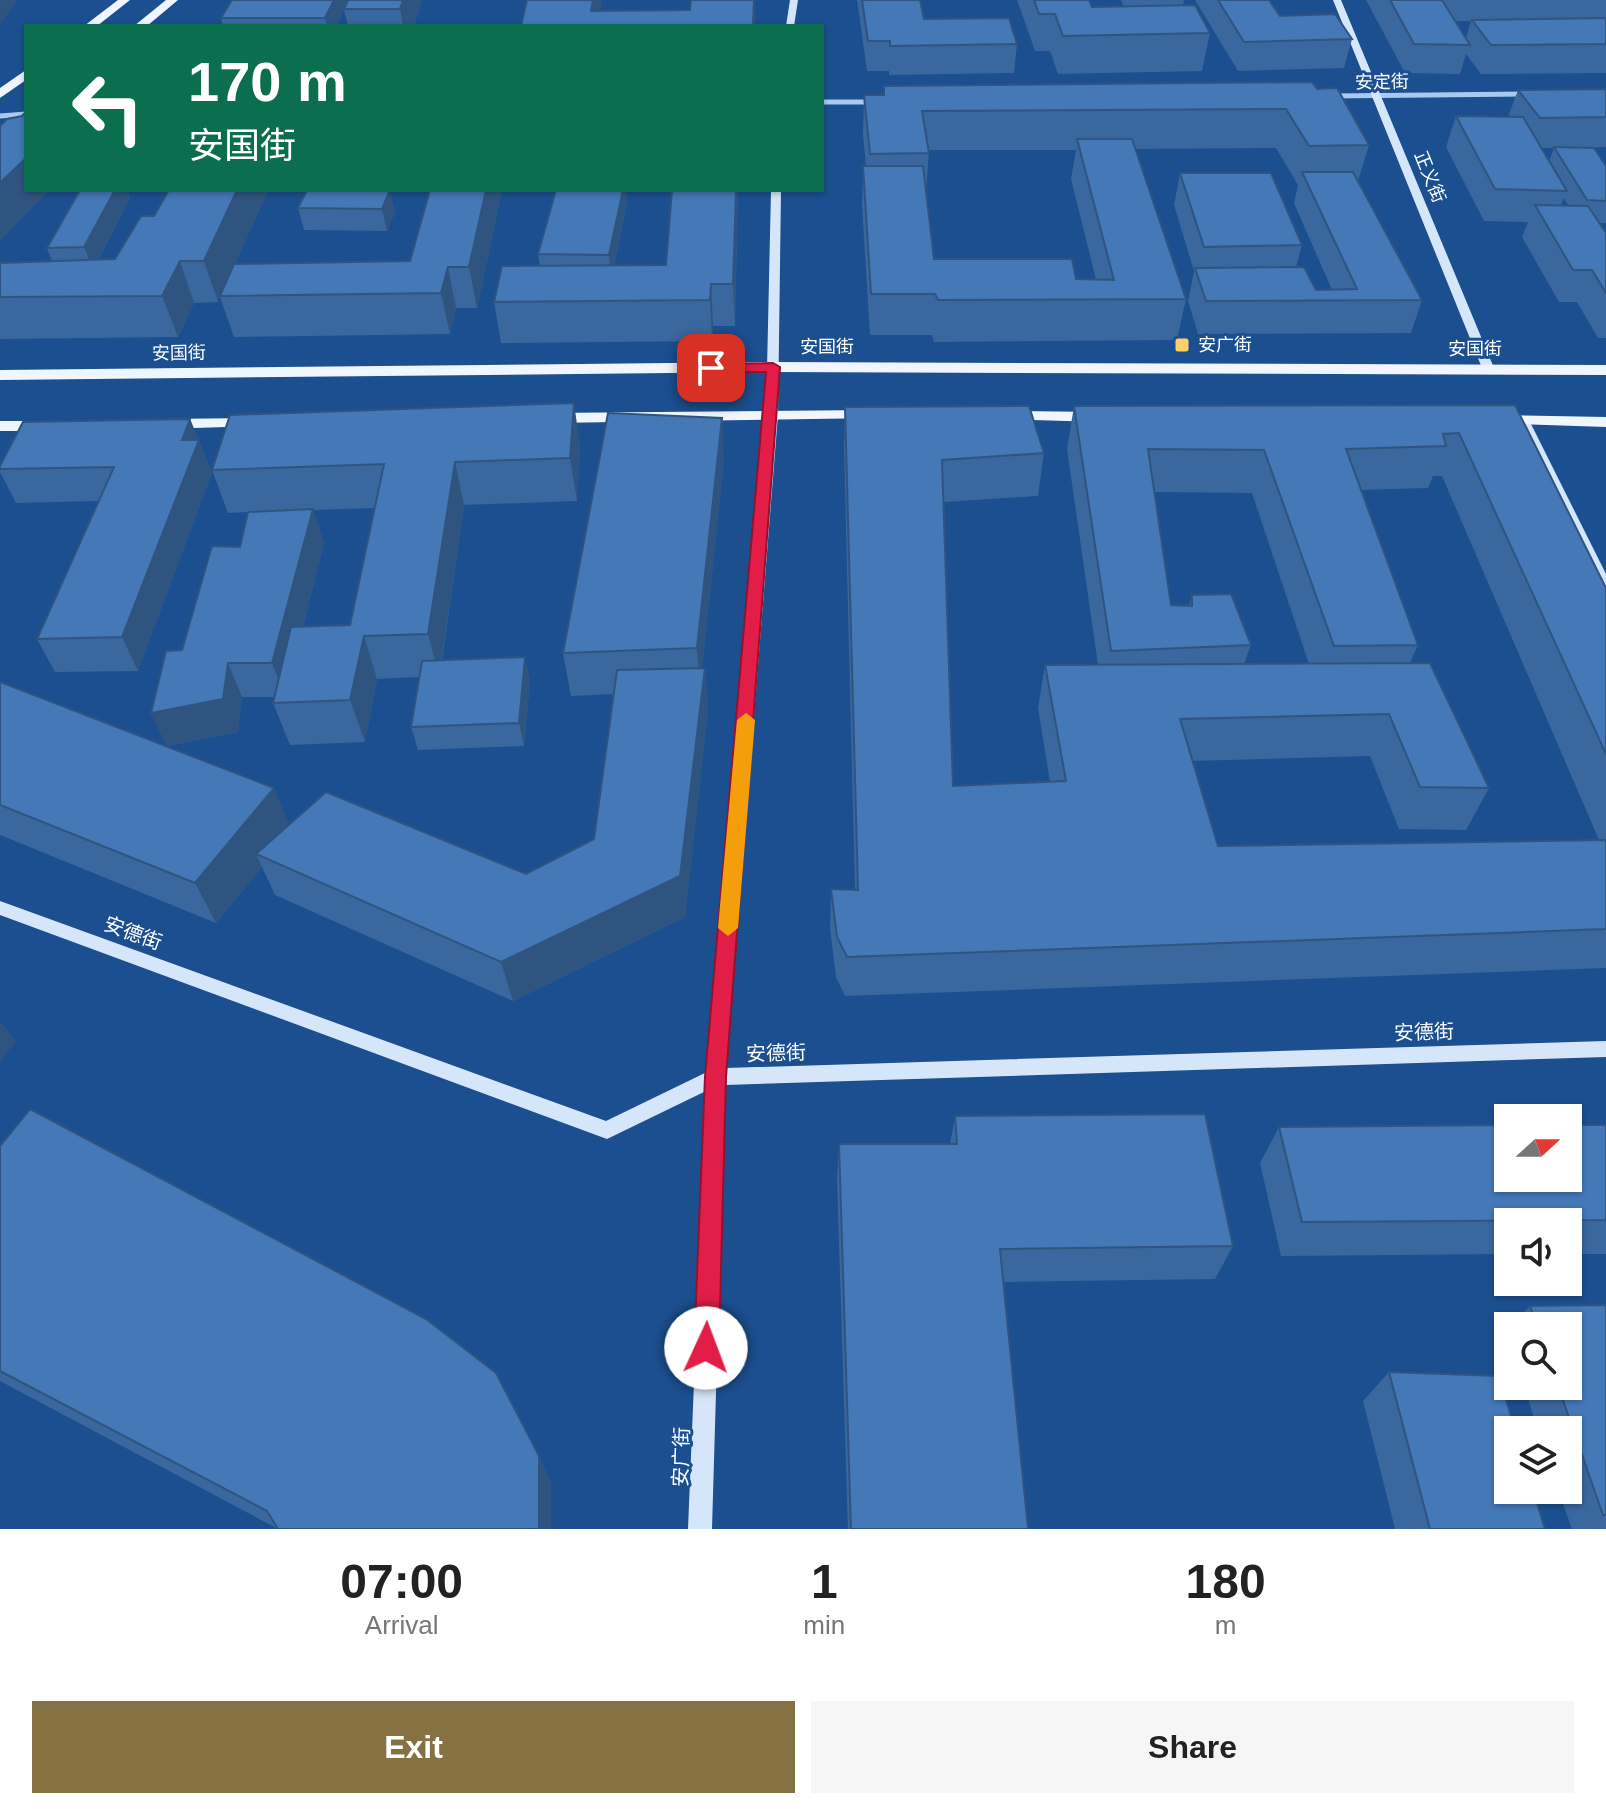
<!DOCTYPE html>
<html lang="en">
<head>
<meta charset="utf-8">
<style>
	:root { --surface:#fff; --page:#f6f6f6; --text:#222; --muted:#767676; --accent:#857141 }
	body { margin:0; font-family:Arial,"Noto Sans SC",sans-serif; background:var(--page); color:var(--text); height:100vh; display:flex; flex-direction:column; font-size:30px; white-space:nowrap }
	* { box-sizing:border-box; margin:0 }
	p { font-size:26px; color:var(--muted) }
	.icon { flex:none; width:44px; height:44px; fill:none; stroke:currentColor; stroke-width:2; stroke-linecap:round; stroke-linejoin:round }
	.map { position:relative; height:1529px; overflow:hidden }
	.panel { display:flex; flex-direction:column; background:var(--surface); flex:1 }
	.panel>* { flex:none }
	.banner { position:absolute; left:24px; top:24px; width:800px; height:168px; border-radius:0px; box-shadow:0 2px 6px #0004; background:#0b6e4f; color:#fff; overflow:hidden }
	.needle { width:52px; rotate:69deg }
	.buttons { position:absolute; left:1494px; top:1104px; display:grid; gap:16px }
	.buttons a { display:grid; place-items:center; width:88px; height:88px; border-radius:0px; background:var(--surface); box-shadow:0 2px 6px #0004; font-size:40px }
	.pin { position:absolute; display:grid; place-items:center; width:68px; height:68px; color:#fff; margin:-34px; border-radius:16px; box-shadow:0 4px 12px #0006 }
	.me { position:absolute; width:88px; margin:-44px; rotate:2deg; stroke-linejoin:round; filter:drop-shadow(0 0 6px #0008) }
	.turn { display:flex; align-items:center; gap:28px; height:168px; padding:0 32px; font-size:36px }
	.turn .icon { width:104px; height:104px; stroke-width:2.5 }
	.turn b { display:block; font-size:56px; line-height:68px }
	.eta { display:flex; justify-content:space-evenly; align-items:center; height:136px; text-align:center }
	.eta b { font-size:48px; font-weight:700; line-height:56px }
	.primary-button { display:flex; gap:16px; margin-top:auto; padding:16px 32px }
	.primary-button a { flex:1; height:92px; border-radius:0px; background:var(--accent); color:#fff; font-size:32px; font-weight:700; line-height:92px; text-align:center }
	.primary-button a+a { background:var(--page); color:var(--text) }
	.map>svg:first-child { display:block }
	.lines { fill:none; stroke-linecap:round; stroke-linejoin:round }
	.street { stroke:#a9c9ee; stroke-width:5 }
	.secondary { fill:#d6e6fa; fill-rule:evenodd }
	.primary { fill:#f0f6ff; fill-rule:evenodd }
	.wall { fill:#3a679d; fill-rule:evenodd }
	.shaded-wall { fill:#305480 }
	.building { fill:#4478b7; stroke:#305480; stroke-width:2 }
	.route { fill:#e11d48; stroke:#92132f; stroke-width:2 }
	.slow { fill:#f59e0b }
	.poi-dot { fill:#ffd166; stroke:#1b4f8f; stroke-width:3 }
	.labels { text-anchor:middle; stroke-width:6; stroke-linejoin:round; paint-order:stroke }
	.far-street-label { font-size:18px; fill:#fff; stroke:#1b4f8f }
	.far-poi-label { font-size:18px; fill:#fff; stroke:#1b4f8f; text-anchor:start }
	.street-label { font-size:20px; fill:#fff; stroke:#1b4f8f }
</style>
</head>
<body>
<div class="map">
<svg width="1606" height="1529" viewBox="0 0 1606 1529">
	<rect width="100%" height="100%" fill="#1b4f8f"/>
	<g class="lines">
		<path class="street" d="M1331,96L1525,94
			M822,102H873
			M0,116L26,114"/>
		<path class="secondary" d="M790,0H798L794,26H786Z
			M1333,0H1341L1494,368L1492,371L1488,372L1482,368Z
			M771,190H781L778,415L726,1068L1606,1041V1057L725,1085L712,1529H688L706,1091L607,1139L0,915V901L606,1121L707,1072L766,415Z
			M1523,416L1529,420L1606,574V593L1599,588L1517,420Z"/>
		<path class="primary" d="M118,0H130L97,26H84Z
			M166,0H178L147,26H134Z
			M26,70V80L0,98V88Z
			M773,362L1606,365V375L773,372L0,380V370Z
			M872,410L878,412V418L552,423L544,418L552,413Z
			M1008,411L1100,412L1108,417L1100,422L1002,419V413Z
			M1496,415L1606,417V427L1490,423V417Z
			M252,418L260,423L258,426L164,429L156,424L164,419Z
			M0,421H48L56,426L48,431H0Z"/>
	</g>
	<path class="wall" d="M232,0H345L346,4L422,0L414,26H348L344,10L336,26H223L221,18Z
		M857,0H920L924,19L1017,44L1014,73L889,75V71H867Z
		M1017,0H1089L1092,7H1124L1121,0H1184L1183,6L1210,33L1202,71L1058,74L1050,51H1035Z
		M1195,0H1269L1280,16L1352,39L1344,68L1238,71Z
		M1366,0H1606V73L1481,74L1466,54L1460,74L1405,73ZM1455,21H1471L1466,38Z
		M1312,82L1369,145L1358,181L1422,300L1411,333L1198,334L1188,301L1194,271L1174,205L1180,173L1302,245L1296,267L1316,290H1332L1294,203L1298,185L1276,148L1136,149L1186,299L1177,340L934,342L932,335H870L862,206L863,166H866L863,134L864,95ZM929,150H1076L1071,179L1096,280L1076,279L934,259L926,193Z
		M1606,89V147L1584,148L1606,166V223H1599L1606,233V338H1598L1577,302H1559L1522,237L1528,222L1484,221L1446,147L1456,116L1508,117L1518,90ZM1541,148H1554L1549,161ZM1564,198L1568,205H1561Z
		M80,190H127L130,198L98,260L115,259L154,216L169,190H268L235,264L410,261L430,190H502L477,308H456L450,334L234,337L220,297L218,302L194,303L178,337L0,339V263L52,261L47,248Z
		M307,190L395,212L387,231L304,230L298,208Z
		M556,190H626L627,202L614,265H666L738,190L735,326H713L712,341L501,343L494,302L540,266L538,254Z
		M1515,405L1606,588V968L845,996L836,977L830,929L831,889L855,890L844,449L845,407L1044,453L1038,496L944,502L953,786L1050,782L1038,708L1045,665H1098L1067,449L1074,406ZM1433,476H1442L1599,840L1218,846L1192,761L1370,756L1399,829L1466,830L1489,788L1410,663L1418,645L1361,490L1428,488ZM1154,492L1252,493L1309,664H1244L1251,645L1192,595L1189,606L1171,605Z
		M190,419L212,473L138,671L55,672L37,639L98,501L16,503L0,472V466Z
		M580,446L577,501L464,505L442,660L530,680L524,746L418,750L411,727L419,677L377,679L365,742L290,745L273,703L275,697H242L238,732L167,746L151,713L182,650L240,547L248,512L228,513L212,470ZM375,508L350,625L303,627L324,543L313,510Z
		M724,460L702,668H705L708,710L685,917L513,1001L275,895L262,867L216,923L0,835V682L290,824L526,874L594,839L614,694L571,696L563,653Z
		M955,1116L1233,1246L1215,1279L1003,1282L1028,1529H848L837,1180L839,1144H950Z
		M1606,1125V1254H1568V1222H1508V1254L1281,1256L1260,1163L1279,1127Z
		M0,1146L551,1482V1529H278L0,1381Z
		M1606,1305V1529H1572L1558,1490H1568V1430H1538L1524,1386H1568V1326H1510L1530,1306Z
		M1389,1372L1545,1529H1395L1363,1401Z"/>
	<path class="shaded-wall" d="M0,0H18L0,24Z
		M334,0H345L346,5L336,26H327L325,18Z
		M403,0H422L414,26H403L400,9Z
		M593,0H602L598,26L591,11Z
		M754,0H755V26H753Z
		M26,158V190H50L0,241V183Z
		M115,190H127L130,198L93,269L84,247Z
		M237,190H268L218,302L204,261Z
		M390,190L395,212L387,231L382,209Z
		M486,190H502L477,308L469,267Z
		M623,190H626L627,202L611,277L609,255Z
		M736,190H738L735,326L733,284Z
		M180,261L194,303L178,337L162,296Z
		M448,267L456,308L450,334L441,293Z
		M711,284L713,326L712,341L710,300Z
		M574,403L580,446L577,501L570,458Z
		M722,418L724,460L700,690L697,648Z
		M190,419L212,473L138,671L122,637L182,440Z
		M455,462L464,505L439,676L428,634Z
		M313,509L324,543L285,697L272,663Z
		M364,636L377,679L365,742L350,700Z
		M525,657L530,680L524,746L519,723Z
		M228,663L242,697L238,732L167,746L151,713Z
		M705,668L708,710L685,917L513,1001L501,962L680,876Z
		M274,788L292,830L256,854L262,867L216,923L195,883Z
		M0,1021L16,1041L0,1062Z
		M539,1456L551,1482V1529H539Z"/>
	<path class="building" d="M232,0H334L325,18H221Z
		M348,0H403L400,9H344Z
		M527,0H593L591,11L690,10L691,0H754L753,26H521Z
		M862,0H920L924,19L1009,18L1017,44L890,46V41H868Z
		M1034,0H1089L1092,7L1195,5L1210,33L1063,36L1055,14H1039Z
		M1218,0H1269L1280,16L1335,14L1352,39L1244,42Z
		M1390,0H1442L1470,45L1414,44Z
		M1606,18V44L1491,45L1472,20Z
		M1312,82L1317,89L1337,88L1369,145L1309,146L1286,109L922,111L929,153L870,154L864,95H884V86Z
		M1606,89V117L1540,118L1518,90Z
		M26,112V158L0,183V126L7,119L22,116Z
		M1456,116L1523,117L1567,191L1495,189Z
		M1077,139H1132L1186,299L938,300L935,294H871L863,166H923L934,259H1072L1076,279L1114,280Z
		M1554,147L1594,148L1606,166V201L1587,200Z
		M1302,172H1353L1422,300L1206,301L1195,268L1304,267L1316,290L1357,289Z
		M1180,173H1271L1302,245L1204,247Z
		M80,190H115L84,247L47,248Z
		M169,190H237L204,261H180L162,296L0,297V263L115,259L141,216H154Z
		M307,190H390L382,209L298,208Z
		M430,190H486L469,267H448L441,293L220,296L234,264L410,261Z
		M556,190H623L609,255L538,254Z
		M672,190H736L733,284H711L710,300L494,302L502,266L666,265Z
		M1535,205L1588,206L1606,233V293L1592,270H1573Z
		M574,403L570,458L455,462L428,634L364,636L350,700L273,703L291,627L350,625L384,464L212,470L230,415Z
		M1515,405L1606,588V754L1459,433L1443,434L1446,446L1346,449L1418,645L1334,646L1264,450L1148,449L1171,605L1192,606V595L1231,594L1251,645L1111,651L1074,406Z
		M1029,406L1044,453L942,460L953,786L1066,781L1045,665L1430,663L1489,788L1420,787L1389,714L1180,719L1218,846L1606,840V929L847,957L837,937L831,889L858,890L845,407Z
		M608,413L722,418L697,648L563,653Z
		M190,419L182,440H199L122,637L37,639L114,467L0,469V466L23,422Z
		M313,509L272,663H228L223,699L151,713L166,651L182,650L212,546L240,547L248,512Z
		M525,657L519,723L411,727L422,661Z
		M705,668L680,876L501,962L256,854L326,792L526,874L594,839L617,670Z
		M0,682L274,788L195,883L0,805Z
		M30,1109L426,1319L496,1373L539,1456V1529H278L267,1511L0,1371V1146Z
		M1205,1114L1233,1246L1000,1249L1028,1529H851L839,1144H957L955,1116Z
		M1508,1125V1178H1568V1125H1606V1220L1302,1222L1279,1127Z
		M1606,1305V1515H1603L1558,1386H1568V1326H1537L1530,1306Z
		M1389,1372L1499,1376L1515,1430H1508V1490H1533L1545,1529H1430Z"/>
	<path class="route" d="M773,363L780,367L726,1077L719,1348L715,1357L706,1360L698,1357L694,1348L705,1077L766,372H711L704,368L711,364Z"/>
	<path class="slow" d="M746,713L755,720L738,928L728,936L718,928L737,720Z"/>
	<rect class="poi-dot" x="1174" y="337" width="16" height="16" rx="4"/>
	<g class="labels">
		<g class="far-street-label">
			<text transform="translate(1382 82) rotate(-1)" y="6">安定街</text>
			<text transform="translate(1430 177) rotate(68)" y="6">正义街</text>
			<text x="827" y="353">安国街</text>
			<text x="1475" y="355">安国街</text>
			<text transform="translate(179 353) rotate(-1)" y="6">安国街</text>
		</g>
		<g class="far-poi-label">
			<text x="1198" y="351">安广街</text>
		</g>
		<g class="street-label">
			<text transform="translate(133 933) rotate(20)" y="7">安德街</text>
			<text transform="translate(1424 1032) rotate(-2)" y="7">安德街</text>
			<text transform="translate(776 1053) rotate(-2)" y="7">安德街</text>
			<text transform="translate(681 1457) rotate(-88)" y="7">安广街</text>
		</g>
	</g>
</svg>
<div class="buttons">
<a><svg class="needle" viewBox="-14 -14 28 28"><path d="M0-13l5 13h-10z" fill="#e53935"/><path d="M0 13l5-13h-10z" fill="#767676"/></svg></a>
<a><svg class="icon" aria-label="sound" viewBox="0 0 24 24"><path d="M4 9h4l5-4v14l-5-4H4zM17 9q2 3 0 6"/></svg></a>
<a><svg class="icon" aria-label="search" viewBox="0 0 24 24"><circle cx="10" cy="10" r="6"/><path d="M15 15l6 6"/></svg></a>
<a><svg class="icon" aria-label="layers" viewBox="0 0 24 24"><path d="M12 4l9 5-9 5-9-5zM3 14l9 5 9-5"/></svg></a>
</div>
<div class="pin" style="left:711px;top:368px;background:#d93025"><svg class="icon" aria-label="arrive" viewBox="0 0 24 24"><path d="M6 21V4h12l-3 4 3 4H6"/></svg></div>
<svg class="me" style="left:706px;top:1348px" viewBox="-20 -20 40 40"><circle r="19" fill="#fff"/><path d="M0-13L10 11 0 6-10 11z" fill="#e11d48"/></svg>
<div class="banner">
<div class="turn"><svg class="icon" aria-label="left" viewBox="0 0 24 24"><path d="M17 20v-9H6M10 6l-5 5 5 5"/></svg><div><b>170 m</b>安国街</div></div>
</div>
</div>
<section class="panel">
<div class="eta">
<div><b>07:00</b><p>Arrival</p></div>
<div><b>1</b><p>min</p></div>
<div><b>180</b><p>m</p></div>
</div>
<div class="primary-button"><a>Exit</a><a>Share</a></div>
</section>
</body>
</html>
